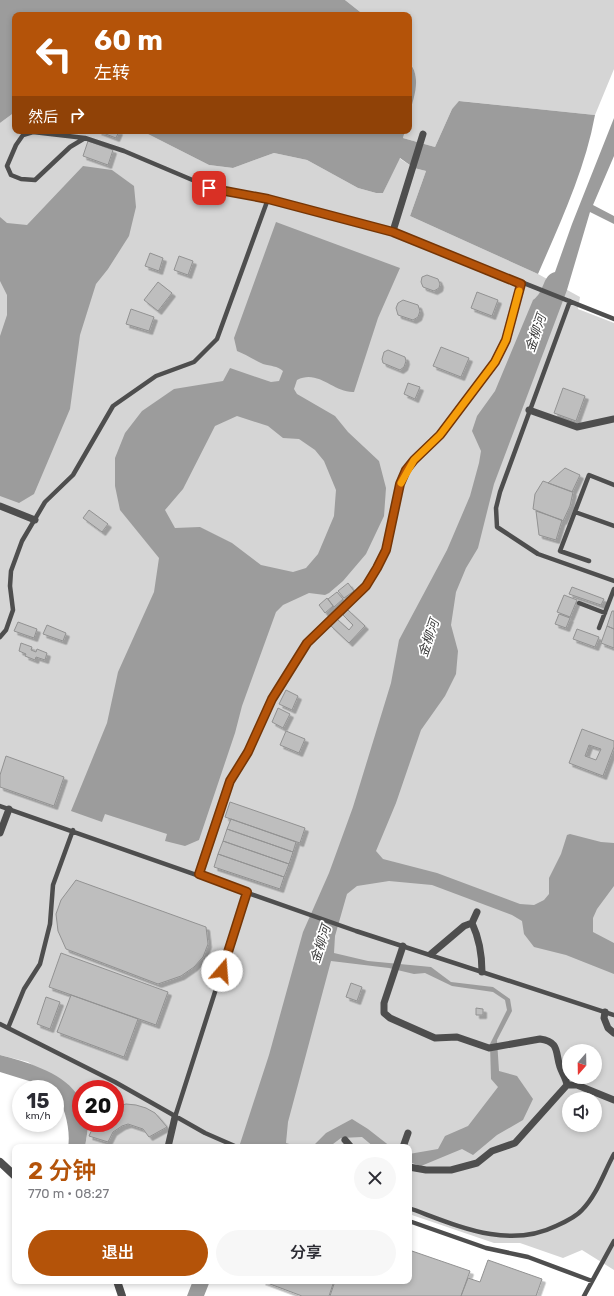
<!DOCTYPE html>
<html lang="zh">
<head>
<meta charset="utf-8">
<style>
	:root { --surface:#fff; --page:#f7f7f7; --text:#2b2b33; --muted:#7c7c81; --accent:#b45309 }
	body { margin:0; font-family:Rubik,"Noto Sans SC",sans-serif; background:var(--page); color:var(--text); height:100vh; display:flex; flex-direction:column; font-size:15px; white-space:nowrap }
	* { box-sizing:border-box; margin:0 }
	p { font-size:13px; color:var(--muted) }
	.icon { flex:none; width:22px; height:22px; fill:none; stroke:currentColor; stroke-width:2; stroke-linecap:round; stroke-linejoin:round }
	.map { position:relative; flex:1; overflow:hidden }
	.drawer { position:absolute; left:12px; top:1144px; width:400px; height:140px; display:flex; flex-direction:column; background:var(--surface); border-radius:8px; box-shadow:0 2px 6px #0003 }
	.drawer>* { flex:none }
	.top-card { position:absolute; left:12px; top:12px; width:400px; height:122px; border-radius:8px; box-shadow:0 2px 6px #0003; background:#b45309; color:#fff; overflow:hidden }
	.needle { width:26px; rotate:200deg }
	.buttons { position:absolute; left:562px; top:1044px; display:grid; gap:8px }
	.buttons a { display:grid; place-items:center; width:40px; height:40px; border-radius:50%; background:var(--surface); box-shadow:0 2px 6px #0003; font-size:20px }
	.speed { position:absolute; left:12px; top:1080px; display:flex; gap:8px; font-size:20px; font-weight:700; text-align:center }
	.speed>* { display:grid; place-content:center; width:52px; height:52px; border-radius:50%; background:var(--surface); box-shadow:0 2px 6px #0003; line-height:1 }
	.speed small { font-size:10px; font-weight:400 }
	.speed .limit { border:6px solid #d22; background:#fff; color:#111 }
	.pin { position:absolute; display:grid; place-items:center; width:34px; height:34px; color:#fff; margin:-17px; border-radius:8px; box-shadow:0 2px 6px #0006 }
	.me { position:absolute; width:44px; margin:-22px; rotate:18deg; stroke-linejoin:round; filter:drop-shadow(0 0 3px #0008) }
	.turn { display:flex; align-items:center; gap:14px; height:84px; padding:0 16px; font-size:18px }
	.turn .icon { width:52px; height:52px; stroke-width:2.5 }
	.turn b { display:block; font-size:28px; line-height:34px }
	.then { display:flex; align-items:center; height:38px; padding:0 16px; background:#0003; gap:8px; font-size:15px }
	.round { display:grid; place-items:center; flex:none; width:42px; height:42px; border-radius:21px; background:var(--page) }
	.headline { display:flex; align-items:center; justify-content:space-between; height:68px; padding:0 16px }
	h1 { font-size:24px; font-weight:600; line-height:30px; color:var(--accent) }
	.primary-button { display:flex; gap:8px; margin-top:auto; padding:8px 16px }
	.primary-button a { flex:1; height:46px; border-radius:24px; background:var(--accent); color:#fff; font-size:16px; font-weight:600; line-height:46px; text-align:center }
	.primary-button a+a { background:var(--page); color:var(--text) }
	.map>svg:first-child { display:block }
	.green { fill:#d5d5d5; fill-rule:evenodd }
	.water { fill:#9c9c9c; fill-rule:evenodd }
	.building { fill:#bebebe; stroke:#929292; fill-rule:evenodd; filter:url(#shadow) }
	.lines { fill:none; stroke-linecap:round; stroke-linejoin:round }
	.service { stroke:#4e4e4e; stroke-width:4.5 }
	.pedestrian { stroke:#4e4e4e; stroke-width:7 }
	.minor { stroke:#4e4e4e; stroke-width:8 }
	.route-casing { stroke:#753606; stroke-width:10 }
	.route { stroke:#b45309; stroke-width:7 }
	.slow { stroke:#f59e0b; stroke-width:7 }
	.labels { text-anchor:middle; stroke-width:3.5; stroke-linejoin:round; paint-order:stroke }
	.water-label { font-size:13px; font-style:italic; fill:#3d3d3d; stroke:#fff }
</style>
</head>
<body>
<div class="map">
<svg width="614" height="1296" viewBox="0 0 614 1296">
	<defs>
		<filter id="shadow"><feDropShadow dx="3.5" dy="3.5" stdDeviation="0" flood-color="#0004"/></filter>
	</defs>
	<rect width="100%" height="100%" fill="#fff"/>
	<path class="green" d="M345,0H614V69L595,115L460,101L452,109L435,147L403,138L405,131H409C409,126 408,120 409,115C411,96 423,78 409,62V15H364Z
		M15,112V131H142L209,165L233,168L274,153L307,160L358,188L376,193H383L399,158L414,168L426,171L410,216L538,274L580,297L578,309L614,323V1270L582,1250L563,1258L520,1243H494L409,1214V1147H85L88,1128L86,1123H115V1089H81V1108L76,1094L28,1062L0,1055V123ZM569,1051H595V1077H569ZM569,1099H595V1125H569Z"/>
	<path class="water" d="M0,0H345L364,15H15V112L0,123Z
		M409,62C422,77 414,97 409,115Z
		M459,101L595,115C585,170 560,223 538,274L410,216L426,171L414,168L400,158L383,193H376L358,188L307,160L274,153L233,168L209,165L142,131H405L403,138L435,147L452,109Z
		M614,118V156L593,205L614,216V224L590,212L567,290L494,484L478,548L466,568L456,592L451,625L458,651L456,674L445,696L421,730L396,803L376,851L383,859L437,873L520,904L534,905L544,900L549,894V878L561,854L567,835L570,834L601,842L614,843V886L597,909L593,918V932L614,943V974L566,955L534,947L524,934L522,921L512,915L432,885L389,881L357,886L347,894L335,936L334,953L368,961L431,967L451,982L493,987L510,999L512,1011L497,1040L499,1071L517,1076L533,1099L523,1120L497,1135L473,1155L462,1149L421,1166L409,1162V1154L438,1149L445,1136L468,1126L498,1087L491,1079L490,1044L507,1010L505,1000L493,992L452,986L425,973L414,974L389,968L331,961L288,1122L286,1143L300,1147H239L269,1055L303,932L329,873L353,807L391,683L399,640L447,550L470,496L479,463L481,451L472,431L477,416L495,391L533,300C545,292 542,275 555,272L572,224Z
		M83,166L112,170L134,186L136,207L129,236L108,269L96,284L80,335L70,409L34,494L19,503L0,496V336L7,315V295L0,281V217L7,223L27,225Z
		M276,222L400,268L378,318L354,392C333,393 319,369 297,380L294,389L297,394L335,416L348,432L379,461L386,488L384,516L366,554L343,581L329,593L325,595L309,593L283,605L276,612L242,706L235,733L199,840L185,846L165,841L167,834L105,814L102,822L71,811L107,723L118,672L154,592L159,558L120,510L115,486V458L125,433L142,411L174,389L223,381L230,368L271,382L279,381L283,371C277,366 271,366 263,364C256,361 245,354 237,351L234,338ZM237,416L268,426L283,438L299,439L315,450L324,461L336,490L334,516L318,554L306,568L293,572L261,565L232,543L200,527L175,528L165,510L183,489L215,426Z
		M0,1055C24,1061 61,1072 76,1093C81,1102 81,1113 81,1123H86L88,1128L85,1147H68C71,1132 65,1105 55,1094V1089L0,1072Z
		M352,1119L368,1129L391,1147H374L362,1137L341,1138L329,1147H312L326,1133Z
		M189,1281H210L204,1296H187L192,1283Z"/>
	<path class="building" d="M98,131H119L116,138Z
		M88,141L113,150L108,165L83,156Z
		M150,253L163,258L159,271L145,266Z
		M179,256L193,261L188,275L174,270Z
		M427,275L438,279L440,284L439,288L434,291L423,287L421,282L422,277Z
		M158,282L172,293L158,311L144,300Z
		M477,292L498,300L492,316L471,308Z
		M403,300L418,305L420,311L418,317L413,320L398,315L396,308L398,303Z
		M131,309L154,317L149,331L126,324Z
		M441,347L469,358L461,377L433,366Z
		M388,350L405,357L406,361L404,367L400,370L383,363L382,359L384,352Z
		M408,383L420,387L415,399L404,394Z
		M563,388L585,396L576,421L554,413Z
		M565,468L580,475L572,492L548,483Z
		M543,481L573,492L570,506L563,521L533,509L535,494Z
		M89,510L108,524L102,532L83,518Z
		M536,511L562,520L556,540L539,535Z
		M348,583L354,591L344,598L338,591Z
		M572,587L604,599L601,605L569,594Z
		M337,592L343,599L334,607L328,599Z
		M564,595L577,600L570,617L557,612Z
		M327,598L333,606L325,613L319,605Z
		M348,610L365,626L349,643L330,625L337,619L349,630L353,625L343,615Z
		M612,611H614V629L607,626Z
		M559,614L570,618L566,628L555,624Z
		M18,622L37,629L34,638L14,631Z
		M47,625L66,633L63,641L43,634Z
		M607,626L614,629V648L601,643Z
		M577,629L599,637L595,647L573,639Z
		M21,643L32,647L31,650L36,652L37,649L47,653L45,660L36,657L35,660L25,656L26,654L19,651Z
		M286,690L298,696L292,710L279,704Z
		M278,708L290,714L283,728L272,722Z
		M582,729L614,741V747L603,776L569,763ZM589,745L601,749L596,760L585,756Z
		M286,731L305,739L299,753L280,745Z
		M6,756L64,777L54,806L0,787V775Z
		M230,802L305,828L300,843L225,817Z
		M231,819L296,842L293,852L227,829Z
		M227,829L293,852L289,864L223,841Z
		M223,841L289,864L284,877L218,854Z
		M218,854L284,877L280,889L214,867Z
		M76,880L206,927L208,944L203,957L194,967L181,976L158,984L66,949L58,931L56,914L61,900Z
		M61,953L168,992L156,1025L49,987Z
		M351,983L362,987L357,1001L346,997Z
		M71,995L138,1019L124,1057L57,1032Z
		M46,997L60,1002L50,1029L37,1024Z
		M476,1008L483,1009V1015H476Z
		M126,1104L136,1105L146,1108L155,1113L167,1127L149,1137L143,1129L128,1124L122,1126L113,1132L108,1142L89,1136L95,1123H115V1107Z
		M409,1250L470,1271L461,1296H330L335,1281H409Z
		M488,1260L542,1279L536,1296H461L468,1278L480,1282Z
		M262,1281H334L329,1296H302Z"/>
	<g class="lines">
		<path class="service" d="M85,138L70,147L35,180L21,179L11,175L7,166L16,145L23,135L33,132L85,138L124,151L209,187L268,199L393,231L614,319
			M570,301L500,492L496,508L497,527L538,554L614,581
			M575,512L614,526
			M589,561L560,551L589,475L614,485
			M579,603L605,613
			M599,628L614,589
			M0,637L6,630L13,610L10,586L11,571L22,541L45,502L73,475L113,406L156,376L194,362L217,339L268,199
			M0,806L356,931L614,1015
			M199,874L230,781L248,752L272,699L307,643L365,586L377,568L385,550L400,484L406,470L414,459L440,435L495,362L506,340L521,284
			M0,1024L115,1082L205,1133L237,1147
			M8,1028L24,989L40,964L50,924L53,885L73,830
			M175,1117L247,892
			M409,1208C456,1225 507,1250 556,1226C565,1222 576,1217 582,1210C597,1195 604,1172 614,1154
			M409,1221L486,1248L528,1257L592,1281
			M584,1296L614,1241"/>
		<path class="pedestrian" d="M393,231L423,134
			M529,410L577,427L614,419
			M0,506L35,520
			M0,833L9,809
			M472,923L477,912
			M403,946L384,1003V1013L390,1018L435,1038L457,1037L489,1048L540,1039C560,1042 555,1052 560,1067C562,1073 566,1078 567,1085
			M431,954L464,926L472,923C479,938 482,955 482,972
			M605,1012L604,1018L608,1028L614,1033
			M345,1140L351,1147
			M168,1147L175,1117
			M403,1147L408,1133
			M409,1167L426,1170H451L477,1163L492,1151L515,1143L567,1085H577L614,1100"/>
		<path class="minor" d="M0,1162L15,1176
			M117,1281L122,1296"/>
	</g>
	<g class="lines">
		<g class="route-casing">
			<path id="route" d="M209,188L268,199L393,232L521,284L506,340L495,362L440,435L414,460L406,470L400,484L386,550L377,568L366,586L307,643L272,699L248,752L230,781L199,874L247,892L222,971"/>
		</g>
		<use href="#route" class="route"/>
		<path class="slow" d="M401,483L414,460L440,435L495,362L506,340L519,291"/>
	</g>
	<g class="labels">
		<g class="water-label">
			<text transform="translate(535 333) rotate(-71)" y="5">金柳河</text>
			<text transform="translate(428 638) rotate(-71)" y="5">金柳河</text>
			<text transform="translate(320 944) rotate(-72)" y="5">金柳河</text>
		</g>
	</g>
</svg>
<div class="buttons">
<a><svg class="needle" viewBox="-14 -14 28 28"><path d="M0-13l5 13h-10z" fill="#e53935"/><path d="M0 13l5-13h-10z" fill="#7c7c81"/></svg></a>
<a><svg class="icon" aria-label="sound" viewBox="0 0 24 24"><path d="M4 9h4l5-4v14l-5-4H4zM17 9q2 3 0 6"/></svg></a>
</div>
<div class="speed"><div>15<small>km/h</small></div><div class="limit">20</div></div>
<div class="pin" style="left:209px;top:188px;background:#d93025"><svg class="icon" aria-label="arrive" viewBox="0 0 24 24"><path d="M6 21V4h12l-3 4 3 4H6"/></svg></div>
<svg class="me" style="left:222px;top:971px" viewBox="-20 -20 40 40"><circle r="19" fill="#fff"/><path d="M0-13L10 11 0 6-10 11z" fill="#b45309"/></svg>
<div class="top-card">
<div class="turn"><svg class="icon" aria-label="left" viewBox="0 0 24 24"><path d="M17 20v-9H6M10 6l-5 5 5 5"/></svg><div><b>60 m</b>左转</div></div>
<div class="then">然后<svg class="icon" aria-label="right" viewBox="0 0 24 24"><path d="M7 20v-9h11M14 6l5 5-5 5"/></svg></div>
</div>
<section class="drawer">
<div class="headline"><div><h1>2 分钟</h1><p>770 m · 08:27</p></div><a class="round"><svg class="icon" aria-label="close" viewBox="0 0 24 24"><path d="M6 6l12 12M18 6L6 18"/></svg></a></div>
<div class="primary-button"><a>退出</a><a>分享</a></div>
</section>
</div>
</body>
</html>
